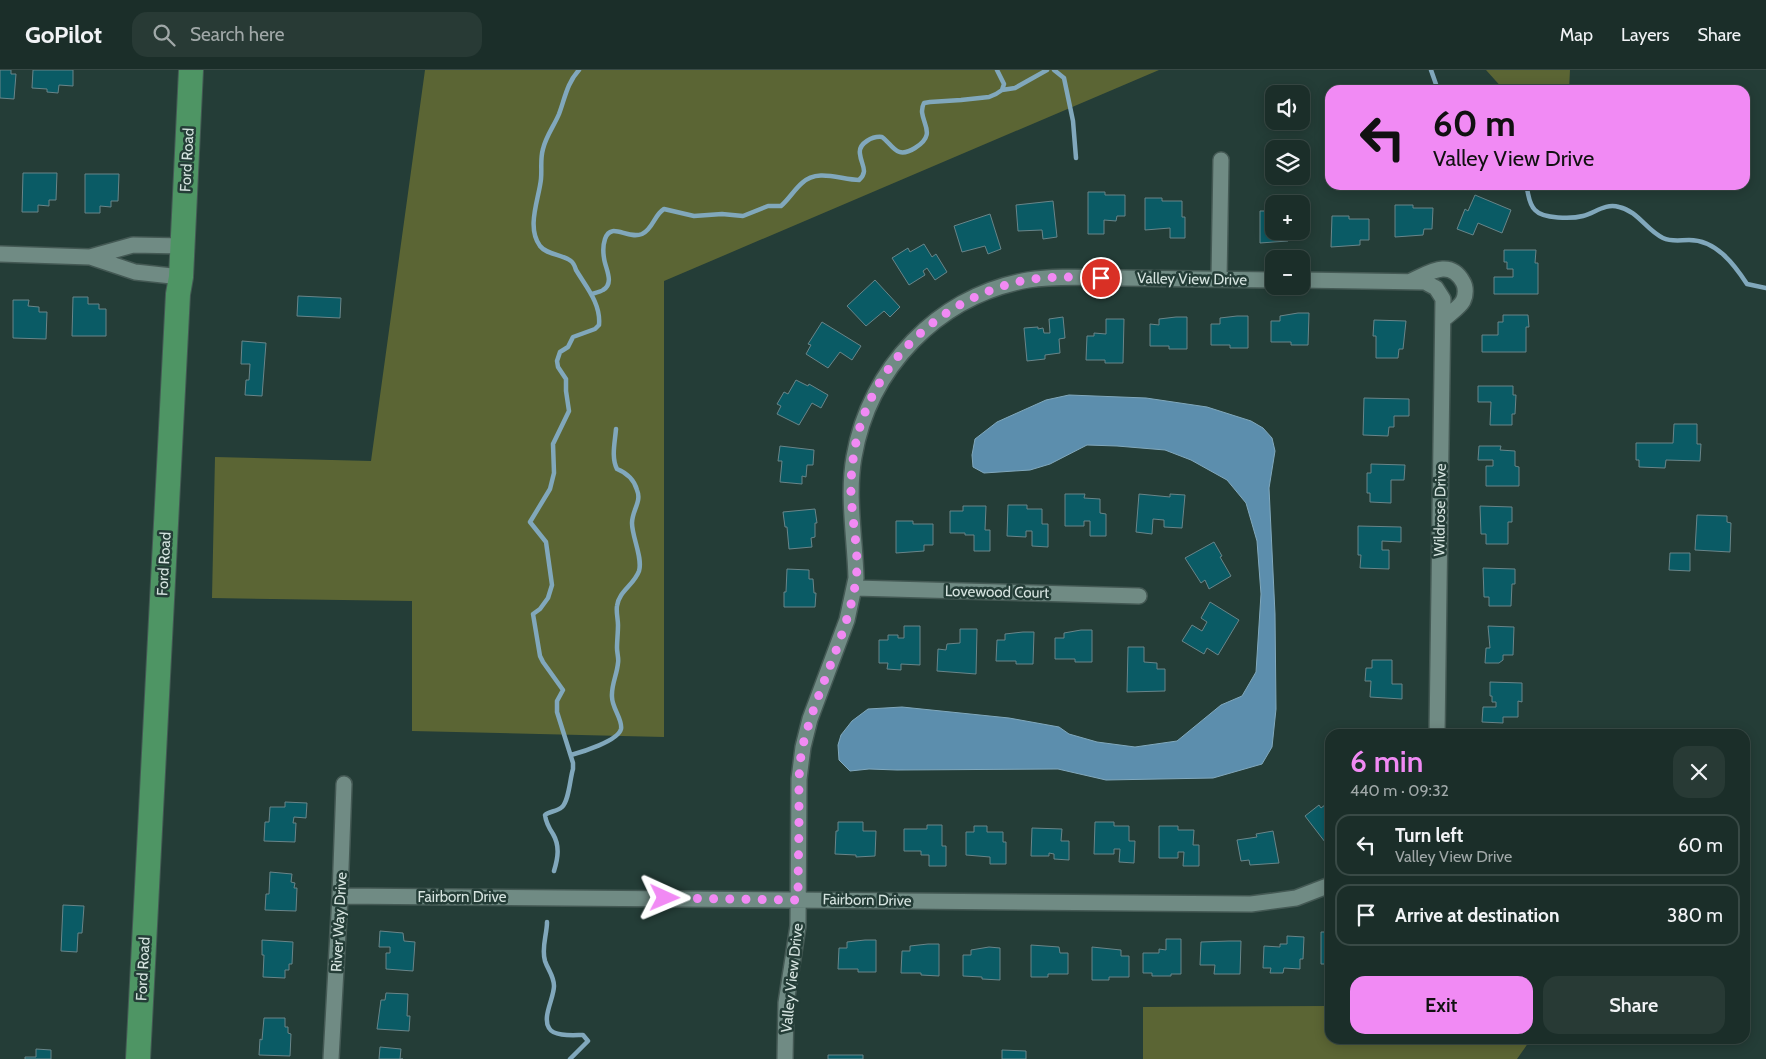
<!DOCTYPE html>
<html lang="en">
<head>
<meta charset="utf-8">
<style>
	:root { --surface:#1b2e29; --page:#283a35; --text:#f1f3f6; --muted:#a0a8a8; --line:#394a46; --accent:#f18af4 }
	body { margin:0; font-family:Cabin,sans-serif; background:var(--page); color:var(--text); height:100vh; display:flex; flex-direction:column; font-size:19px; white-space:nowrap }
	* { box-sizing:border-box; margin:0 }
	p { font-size:16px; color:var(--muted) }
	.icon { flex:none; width:28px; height:28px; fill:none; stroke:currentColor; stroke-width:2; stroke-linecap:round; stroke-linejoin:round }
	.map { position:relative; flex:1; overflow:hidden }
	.drawer { position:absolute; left:1325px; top:659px; width:425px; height:315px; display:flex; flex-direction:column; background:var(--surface); border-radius:15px; box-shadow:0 2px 12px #0003,0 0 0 1px var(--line) }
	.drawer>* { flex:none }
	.top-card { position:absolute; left:1325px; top:15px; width:425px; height:105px; border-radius:15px; box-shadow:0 2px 12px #0003,0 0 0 1px var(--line); background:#f18af4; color:#111; overflow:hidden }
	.buttons { position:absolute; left:1265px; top:15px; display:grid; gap:10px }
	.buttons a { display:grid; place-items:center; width:45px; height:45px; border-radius:10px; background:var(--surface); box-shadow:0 2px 12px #0003,0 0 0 1px var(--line); font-size:25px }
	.pin { position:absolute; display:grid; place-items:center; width:42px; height:42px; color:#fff; margin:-21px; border:2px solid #fff; border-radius:50%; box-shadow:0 1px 5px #0007 }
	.me { position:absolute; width:55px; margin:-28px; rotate:91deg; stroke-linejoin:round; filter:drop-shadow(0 0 4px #0008) }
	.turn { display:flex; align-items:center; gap:18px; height:105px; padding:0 25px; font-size:22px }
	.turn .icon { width:65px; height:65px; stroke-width:2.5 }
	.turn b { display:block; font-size:35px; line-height:42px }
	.round { display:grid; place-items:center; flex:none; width:52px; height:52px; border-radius:15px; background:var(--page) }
	.summary { display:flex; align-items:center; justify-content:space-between; height:85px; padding:0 25px }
	h1 { font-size:30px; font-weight:600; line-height:38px; color:var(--accent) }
	.button { display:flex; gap:10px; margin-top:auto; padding:10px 25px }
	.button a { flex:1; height:58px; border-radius:15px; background:var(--accent); color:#111; font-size:20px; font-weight:600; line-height:58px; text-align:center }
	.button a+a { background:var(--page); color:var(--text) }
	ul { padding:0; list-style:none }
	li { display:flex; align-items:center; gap:15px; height:62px; margin:0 10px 8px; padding:0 15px; border:2px solid var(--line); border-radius:15px }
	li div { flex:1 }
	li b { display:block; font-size:19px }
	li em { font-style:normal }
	header { display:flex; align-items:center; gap:30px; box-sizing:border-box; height:70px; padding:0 25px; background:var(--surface); border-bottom:1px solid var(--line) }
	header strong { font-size:24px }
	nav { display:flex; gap:28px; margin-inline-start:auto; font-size:18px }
	.search { width:350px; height:45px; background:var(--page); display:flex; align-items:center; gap:12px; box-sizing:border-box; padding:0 18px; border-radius:15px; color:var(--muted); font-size:19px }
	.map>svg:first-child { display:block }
	.forest { fill:#5b6534 }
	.water { fill:#5c8ead; stroke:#81a8bc }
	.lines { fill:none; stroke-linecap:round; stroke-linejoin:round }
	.stream { stroke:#81a8bc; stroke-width:4.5 }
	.building { fill:#0a5b65; stroke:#698589 }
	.minor-casing { stroke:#445954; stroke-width:18 }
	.primary-casing { stroke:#445954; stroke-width:26 }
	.minor { stroke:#708b84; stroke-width:15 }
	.primary { stroke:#4e9564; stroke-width:24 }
	.route { stroke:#f18af4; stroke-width:9; stroke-dasharray:0 16.2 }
	.labels { text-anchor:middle; stroke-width:5; stroke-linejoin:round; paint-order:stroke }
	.street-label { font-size:15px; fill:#d6e4e0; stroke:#243d37 }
</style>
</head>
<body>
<header>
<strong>GoPilot</strong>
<div class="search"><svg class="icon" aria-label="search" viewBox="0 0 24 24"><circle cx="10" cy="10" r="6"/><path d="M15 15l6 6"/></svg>Search here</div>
<nav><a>Map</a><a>Layers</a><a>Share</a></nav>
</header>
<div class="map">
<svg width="1766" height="989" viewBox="0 0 1766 989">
	<rect width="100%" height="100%" fill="#243d37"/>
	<path class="forest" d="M425,0H1159L664,211V667L412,661V531L212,528L215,387L371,391Z
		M1486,0H1570L1569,20H1504Z
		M1330,936V969H1531L1517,989H1143V937Z"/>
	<path class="water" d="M1069,325L1146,328L1207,337L1251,351L1263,358L1272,368L1275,381L1269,418L1275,544L1276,639L1272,677L1262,694L1213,708L1106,710L1058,699L897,700L869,699L850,701L839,690L838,675L841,665L852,651L868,639L902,637L1009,648L1059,657L1069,664L1097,672L1135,677L1177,671L1221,635L1242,626L1256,602L1261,524L1257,471L1246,433L1227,410L1191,390L1165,380L1117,376L1087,375L1050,394L1030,400L984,403L973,397L972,385L975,369L997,352L1046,330Z"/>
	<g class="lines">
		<path class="stream" d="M997,0L1004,14L1002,20
			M1054,0L1064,8L1073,51L1076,88
			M1431,0L1438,20
			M1504,115L1527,119C1529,127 1529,134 1535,140C1543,149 1572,149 1583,146C1595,143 1605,133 1619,137C1638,141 1646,160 1663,168C1672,172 1680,170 1689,170C1716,170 1734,194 1747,214L1766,218
			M592,224C595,223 600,222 603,220C615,213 605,198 604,188C603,182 603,175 605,169C611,151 627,170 642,164C653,159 654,145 664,139L694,146L722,144L743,146L768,136H781C789,129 794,120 802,113C818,98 841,110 859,110C869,101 861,95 860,84C858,73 873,66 882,67C893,75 896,90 915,78C941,62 915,50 924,33L930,32L961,30L989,27L996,24L1002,20L1015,18L1047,0
			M571,685C582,682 618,671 621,659C623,650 612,638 612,627C611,615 617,605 618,593C619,589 617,583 617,578C617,571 618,563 618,555C618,549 616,542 617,536C619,521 634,515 639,501C643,488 632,467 632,453C632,440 642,432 637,420C634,409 627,403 617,399C611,387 615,372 616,359
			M554,801C558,788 560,776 553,764C549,758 546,753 545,745C549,741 557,742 562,737C569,731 570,708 573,699V693L557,642V631L563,620L543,592L540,586L533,544L540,539L548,528L552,515L546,472L530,452L550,419L554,403L553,374L569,341L566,321V309L558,297L557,291L560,282L568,277L573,267L595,259L599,255C601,234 587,218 576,200C575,197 574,193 571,191C562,184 547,185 540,176C526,157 539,129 541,109C542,99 540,89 543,79C546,66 554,56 559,44C565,28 567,13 579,0
			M547,852C547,865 541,878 545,891C548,900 554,906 554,916C554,928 542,947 549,958C554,967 574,965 583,965L588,971L570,989"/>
	</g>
	<path class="building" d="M0,0H11V4H16L14,29L0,28Z
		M33,0H73V16L59,15L58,23L47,22V19L32,18Z
		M23,103H57L56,130H49V136L38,135V142H22Z
		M85,104H119L118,131H111V137L100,136V143H85Z
		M1088,122H1105V125H1125V146H1117L1116,151L1104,150V164H1088Z
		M1475,125L1511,140L1502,163L1478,153L1473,165L1457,159L1465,139L1468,141Z
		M1145,128H1162V131H1182V147H1185V168H1170V158L1145,160Z
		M1053,131L1057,167L1043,169L1042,160L1018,161L1016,135Z
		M1395,135H1413V138H1433L1432,159H1424L1423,165L1395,167Z
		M1260,141H1274V161H1297V166L1288,165V171L1260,173Z
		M990,144L1001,179L988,184L985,176L962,182L954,156Z
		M1332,146H1349V149H1369V170H1360V175L1331,177Z
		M924,174L932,187L936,184L947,202L935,210L927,198L923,201L925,205L909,215L892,188L908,178L910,182Z
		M1504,180H1536L1535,193H1538V224H1494V207H1513V199H1507V192H1504Z
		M875,210L900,237L890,247L884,241L866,256L847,236Z
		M298,226L341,228L340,248L297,246Z
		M73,227H88V234H99V239H106V266H72Z
		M13,230H29L28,236L39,237V242H47L46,269L13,268Z
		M1298,243H1309L1308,275H1291V272H1271V251H1280V246Z
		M1503,245H1528L1529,257H1526V282H1482V265H1498V252H1503Z
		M1237,246H1248V278H1230V275H1211V254H1220V248Z
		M1063,247L1065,268L1059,269L1060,283L1045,285V289L1027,291L1024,258L1038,257V259L1043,258L1044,263H1050L1049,249Z
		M1176,247H1187V279H1169V276H1150V254L1159,255V249Z
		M1106,249H1124L1123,293H1105V290H1086L1087,266H1094V263L1106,264Z
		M1374,250L1406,251L1403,279H1399L1398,288H1376V266H1373Z
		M822,252L861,276L852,290L840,282L828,298L806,284L811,275L808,274Z
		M242,271L266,273L262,326L245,325L246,310H249L250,294H241Z
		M796,310L808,316L809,314L828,325L821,338L812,333L799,355L777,344L781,336L777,334L784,322L788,324Z
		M1478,316H1513V325H1516L1515,344H1512V355H1490L1491,332H1478Z
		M1364,328L1409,329V346H1394V357H1389L1388,366L1363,365Z
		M1674,354H1697V374H1701L1700,391L1666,390L1665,398L1639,397V390H1636V373H1673Z
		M780,376L814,380L813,395H807L806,407L802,406V414L780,412L782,391H778Z
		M1479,376H1501L1500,380L1515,381V396L1519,397V416H1486V396H1493V390H1478Z
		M1371,394L1405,395L1404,410H1391V433L1370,432V423H1367V403H1371Z
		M1065,424H1085L1084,428L1100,429V443L1106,444V466H1090V451H1084V456H1065Z
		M1139,424L1170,427V424L1185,425L1182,458L1164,457V450L1153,449L1152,464L1136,462Z
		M1008,435H1027V439H1042V454H1048V477L1032,476V461H1026V467L1007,466Z
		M963,436H986L985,460H990V481H974V465H965V463H950V441H963Z
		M1480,436L1512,437V452H1508V474H1486V464H1481Z
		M815,439L817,453H815V467L811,468L812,477L789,479L787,457H785L783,442Z
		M1697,445L1727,446V452L1731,453L1730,482L1695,480Z
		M896,451H913V454H933V475H924V481L896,483Z
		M1358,456L1401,457V472L1382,471V480H1389V499L1360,498L1361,485H1358Z
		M1214,472L1222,486L1220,487L1231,506L1209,519L1205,510L1201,513L1185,488Z
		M1670,483H1690V501L1669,500Z
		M1483,498L1515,499V514H1512L1511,536H1489V527H1484Z
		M787,499L809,500V509H813L814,523H816L815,537H784V522H786Z
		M1210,532L1239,550L1218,585L1207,578L1204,584L1182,571L1192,555L1202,561L1207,552L1201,548Z
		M904,556H920V595L901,594V600L887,599L888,593H879V570H888V565H898V568H904Z
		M1488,556L1514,557L1513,585H1503V590L1499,593H1485L1486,578H1490Z
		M960,559H977L976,604L937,601L938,579L946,580L947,574L960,573Z
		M1081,560H1092V592H1075V589H1055V568H1064V563Z
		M1023,562H1034L1033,594H1016V591H996L997,570H1005V564Z
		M1128,577H1144V592L1157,593V599H1165V621L1127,622Z
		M1372,590H1392V614H1402V629L1370,627L1371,611H1365L1366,598H1372Z
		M1490,612L1522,613V632L1518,631V647H1503V653L1482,652L1483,637H1496V632H1492V626H1490Z
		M1330,731V767L1325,772L1305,746L1319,735L1321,738Z
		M285,732L307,733L306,748L294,747L293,753H296L295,772L264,771L265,752H269L270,737H285Z
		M838,752H863V761H876L875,786L856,787V785L835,784L836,761H838Z
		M1095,752H1114V756H1129V771H1135L1134,793L1119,792L1120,779H1114V784H1094Z
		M927,755H942V776H946V796H929V785H921V781H904V759H927Z
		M974,756H987V762H1003V772H1006V794H990V787L966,785V762H974Z
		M1159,756H1178V760H1194L1193,775H1199V796H1183L1184,782H1178V788H1159Z
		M1032,758L1062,759L1061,771H1069V790L1054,789V784L1049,783V786H1031Z
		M1273,761L1279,793L1250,795L1249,790L1241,791L1237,770L1257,767L1256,764Z
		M270,802L292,804L291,812L295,813L294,818H297L296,841L265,840L266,824H269Z
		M63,835L84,836L82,863H78L77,882L61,881Z
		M380,861L403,863L404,871L415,872L413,901L386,899V883H390V877H379Z
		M1321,862H1330V894H1321Z
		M1287,866L1304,867L1303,889H1300V899L1284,898L1283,903H1270L1271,898H1263L1264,876L1280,877V874H1287Z
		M1166,869H1181V904H1171V906H1152V903H1143V883H1159V879L1166,880Z
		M262,870L293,872L292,894H289V900H285V908L263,907L264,885H262Z
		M865,870H876V902H858V899H838L839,878H847V872Z
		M1229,871H1241L1240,904H1214L1215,895H1200L1201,872Z
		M928,874H939V906L921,905V903H901L902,881H910V876Z
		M1031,875L1059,877L1060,883H1068V904H1048V907H1031Z
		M989,877L1000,878V910L982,909V907L963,906V885H971V880Z
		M1092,877L1121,880V886H1129V907H1109V910H1092Z
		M386,923L408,924L407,946H410L409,961L377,959L381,930H385Z
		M264,948H285V957H288V963L291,964L290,986L259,985L260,969L262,970Z
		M380,977L401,979L400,989H403H379Z
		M36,979L51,980V989H25V987H36Z
		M1002,980L1026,981V989H1002Z
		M828,985H863V989H828Z"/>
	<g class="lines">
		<g class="minor-casing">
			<path id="minor" d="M0,184L90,187
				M181,207L135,202L90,187L133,175L183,176
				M1219,209L1221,90
				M1301,210L1425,212L1436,218L1443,229L1437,664
				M1411,211C1429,203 1450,188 1463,212C1466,217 1466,225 1463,231C1459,238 1449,244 1443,250
				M855,518L1139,526
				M340,826L1251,834L1296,828L1330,815
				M331,989L340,826L344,714
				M785,989L786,933L798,856L799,709L803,677L810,649L847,550L856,508C855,468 847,426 854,387C869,298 938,226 1028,210C1059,205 1091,208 1122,208C1173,209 1223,209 1274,210"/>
		</g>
		<g class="primary-casing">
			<path id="primary" d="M138,989L178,224L181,207L191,0"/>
		</g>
		<use href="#minor" class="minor"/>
		<use href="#primary" class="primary"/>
	</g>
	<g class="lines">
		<path class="route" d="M665,828L798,830C798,800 799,771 799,742C799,720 798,697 803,675C816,621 845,571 855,516C860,491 854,463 852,437C850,422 851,405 853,390C864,299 938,228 1026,210C1051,206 1076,207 1101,208"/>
	</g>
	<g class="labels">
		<g class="street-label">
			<text transform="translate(187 90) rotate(-87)" y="5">Ford Road</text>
			<text transform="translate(1192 209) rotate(1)" y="5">Valley View Drive</text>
			<text transform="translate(1440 440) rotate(-89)" y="5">Wildrose Drive</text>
			<text transform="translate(164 494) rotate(-87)" y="5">Ford Road</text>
			<text transform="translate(997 522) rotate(1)" y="5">Lovewood Court</text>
			<text x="462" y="832">Fairborn Drive</text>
			<text transform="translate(867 830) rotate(1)" y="5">Fairborn Drive</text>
			<text transform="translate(339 852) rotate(-87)" y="5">River Way Drive</text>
			<text transform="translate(143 899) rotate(-87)" y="5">Ford Road</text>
			<text transform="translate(792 908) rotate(-84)" y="5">Valley View Drive</text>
		</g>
	</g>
</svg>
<div class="buttons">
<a><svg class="icon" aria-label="sound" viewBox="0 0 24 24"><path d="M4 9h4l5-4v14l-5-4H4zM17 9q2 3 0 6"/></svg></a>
<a><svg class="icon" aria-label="layers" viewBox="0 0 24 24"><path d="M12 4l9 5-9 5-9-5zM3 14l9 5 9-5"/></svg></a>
<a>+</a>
<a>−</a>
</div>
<div class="pin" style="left:1101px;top:208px;background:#d93025"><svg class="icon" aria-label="arrive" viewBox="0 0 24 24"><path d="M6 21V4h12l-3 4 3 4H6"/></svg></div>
<svg class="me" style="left:665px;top:828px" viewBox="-20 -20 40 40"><path d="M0-17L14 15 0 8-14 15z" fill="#f18af4" stroke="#fff" stroke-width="4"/></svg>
<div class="top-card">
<div class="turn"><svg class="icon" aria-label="left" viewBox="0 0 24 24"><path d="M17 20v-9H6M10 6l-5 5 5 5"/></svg><div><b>60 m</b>Valley View Drive</div></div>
</div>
<section class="drawer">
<div class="summary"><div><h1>6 min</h1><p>440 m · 09:32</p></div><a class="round"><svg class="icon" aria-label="close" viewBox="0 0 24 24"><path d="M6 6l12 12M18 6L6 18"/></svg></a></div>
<ul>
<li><svg class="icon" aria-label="left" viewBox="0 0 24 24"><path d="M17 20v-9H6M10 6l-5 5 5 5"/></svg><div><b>Turn left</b><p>Valley View Drive</p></div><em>60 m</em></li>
<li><svg class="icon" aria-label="arrive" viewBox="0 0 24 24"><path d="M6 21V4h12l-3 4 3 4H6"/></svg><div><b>Arrive at destination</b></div><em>380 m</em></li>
</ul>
<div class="button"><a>Exit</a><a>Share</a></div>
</section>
</div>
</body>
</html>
